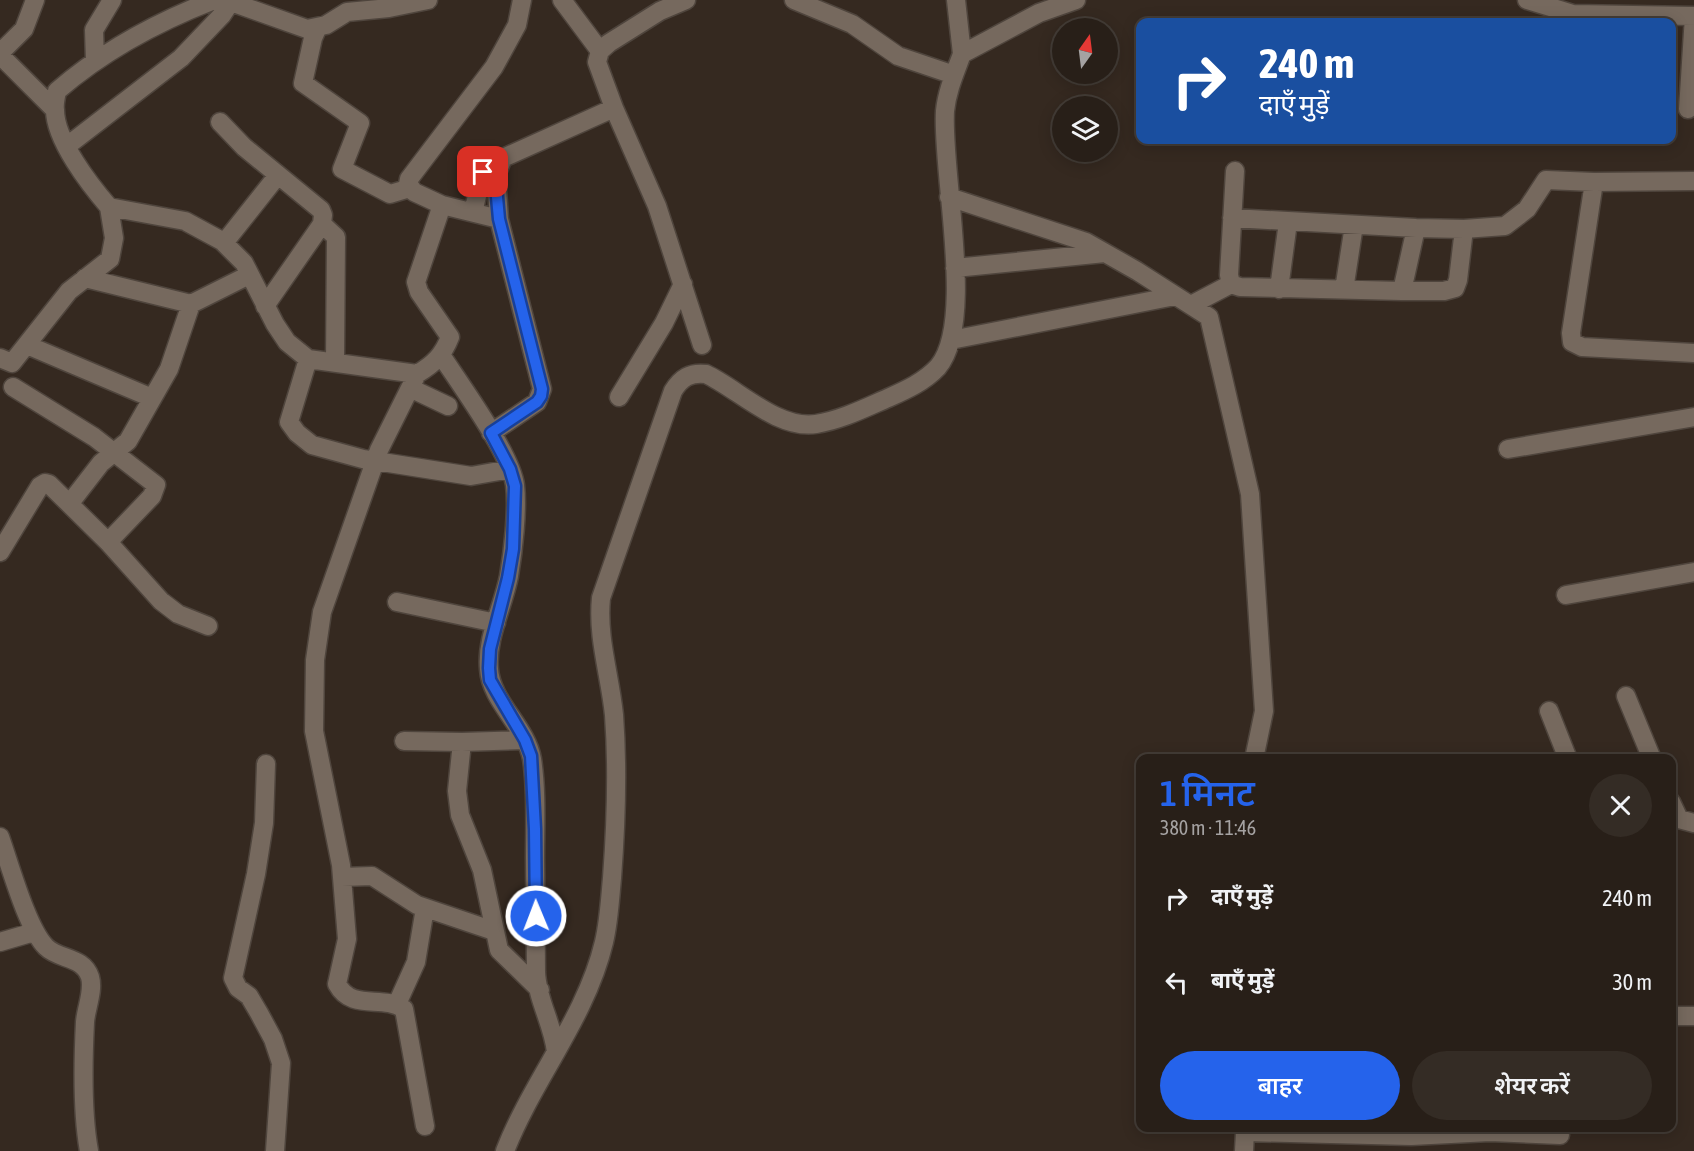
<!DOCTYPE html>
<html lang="hi">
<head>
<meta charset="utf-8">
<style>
	:root { --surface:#281f18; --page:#342c25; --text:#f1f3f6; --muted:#a5a2a2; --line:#443d37; --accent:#2563eb }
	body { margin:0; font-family:"Asap Condensed","Noto Sans Devanagari",sans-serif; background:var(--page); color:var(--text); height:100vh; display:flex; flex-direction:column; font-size:22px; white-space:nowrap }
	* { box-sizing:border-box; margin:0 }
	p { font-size:20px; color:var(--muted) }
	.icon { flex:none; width:33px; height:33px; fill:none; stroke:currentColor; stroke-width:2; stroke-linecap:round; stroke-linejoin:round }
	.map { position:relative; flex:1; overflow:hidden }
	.drawer { position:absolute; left:1136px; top:754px; width:540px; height:378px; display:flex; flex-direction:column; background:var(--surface); border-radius:12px; box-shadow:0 3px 15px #0003,0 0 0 2px var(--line) }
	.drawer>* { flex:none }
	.hud { position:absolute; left:1136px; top:18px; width:540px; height:126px; border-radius:12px; box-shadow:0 3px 15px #0003,0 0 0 2px var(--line); background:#1a4fa0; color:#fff; overflow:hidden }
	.needle { width:39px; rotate:14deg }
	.fabs { position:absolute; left:1052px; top:18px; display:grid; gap:12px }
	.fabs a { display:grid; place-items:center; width:66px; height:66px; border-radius:50%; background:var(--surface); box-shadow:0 3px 15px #0003,0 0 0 2px var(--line); font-size:30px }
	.pin { position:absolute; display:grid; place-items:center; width:51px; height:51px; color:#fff; margin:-26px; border-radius:12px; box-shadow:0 3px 9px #0006 }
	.me { position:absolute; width:66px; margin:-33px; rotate:359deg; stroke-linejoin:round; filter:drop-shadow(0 0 4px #0008) }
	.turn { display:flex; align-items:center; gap:21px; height:126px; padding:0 24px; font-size:27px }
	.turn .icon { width:78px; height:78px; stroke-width:2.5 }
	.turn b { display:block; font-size:42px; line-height:51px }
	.round { display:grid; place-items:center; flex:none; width:63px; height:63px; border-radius:32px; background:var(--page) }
	.summary { display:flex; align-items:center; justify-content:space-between; height:102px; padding:0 24px }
	h1 { font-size:36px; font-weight:600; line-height:45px; color:var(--accent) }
	.action { display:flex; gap:12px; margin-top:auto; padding:12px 24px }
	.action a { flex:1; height:69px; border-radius:36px; background:var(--accent); color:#fff; font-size:24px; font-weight:600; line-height:69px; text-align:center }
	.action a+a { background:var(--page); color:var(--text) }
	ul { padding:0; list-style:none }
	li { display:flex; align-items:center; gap:18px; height:84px; padding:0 24px }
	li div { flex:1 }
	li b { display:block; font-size:22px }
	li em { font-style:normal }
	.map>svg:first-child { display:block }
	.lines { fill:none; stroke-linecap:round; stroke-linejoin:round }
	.minor-casing { stroke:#4f453d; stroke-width:21 }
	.minor { stroke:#76695e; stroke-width:18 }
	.route-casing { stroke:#184099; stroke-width:15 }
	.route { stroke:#2563eb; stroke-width:10 }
</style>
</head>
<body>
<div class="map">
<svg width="1694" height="1151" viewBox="0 0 1694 1151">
	<rect width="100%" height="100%" fill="#352920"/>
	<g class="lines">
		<g class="minor-casing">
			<path id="minor" d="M562,0L600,51
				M686,0L660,11L609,43L600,51L597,62L614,108L657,206L702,345
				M794,0L852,24L898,56L954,75
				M956,0L962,54
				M1527,0L1573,14L1694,16
				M231,2L307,29L326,25L347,12L389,8L428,0
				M317,29L313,38L303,83L360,123L342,169L390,194L410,188
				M0,53L24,29L35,0
				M0,55L55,110
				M95,61L94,30L112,0
				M1688,109L1694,16
				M220,122L244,147L321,210L323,215L322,224L265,306
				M67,146L181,58L222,15L232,0
				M1235,171L1229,275L1231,284L1240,287L1402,291H1444L1455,288L1458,280L1464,229
				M1694,181L1594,182L1571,333L1572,342L1582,347L1694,353
				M949,197L1086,242L1137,271L1209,317L1250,494L1264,711L1254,759
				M442,205L499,219
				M109,207C90,185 55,140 55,110C54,104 56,97 57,91C103,51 157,22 214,0
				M473,212L483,172L496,175
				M1232,218L1416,228L1464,229L1505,226L1527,209L1546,180L1594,182
				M322,224L336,237L335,361
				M224,243L278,175
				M955,268L1105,253
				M85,278L191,304L249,275
				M1279,289L1288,222
				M1344,290L1354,225
				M1402,291L1416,228
				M1191,305L1231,284
				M951,340L1175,296
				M27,345L152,398
				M441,355C460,384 511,454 515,485C518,510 513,552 509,576C503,607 486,638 489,669C491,702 526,726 532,759C537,791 535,826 535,859C535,896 536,934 536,972C537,1000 553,1024 556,1052
				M0,358L12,363L69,291L110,259L114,238L109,207L185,221L222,241L244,263L275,324L287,342L308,359L417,374C434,364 443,355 450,337L419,292L416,282L442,205L414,192L408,184L409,179L494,67L517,25L522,0
				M308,359L289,422L297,433L312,445L363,459L471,476L510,469
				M417,374L379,450L322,612L315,660L314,731L341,865L347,939L337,984C352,1012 382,994 404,1009L425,1126
				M13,387L94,437L156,485L152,496L108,542
				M410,388L448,406
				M619,397L664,323L683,284
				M491,433L537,402L542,389L499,219L496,175L503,158L614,108
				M1508,449L1694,417
				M70,503L101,463L128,441L169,369L191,304
				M0,552L40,486L45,483L49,484L108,542L161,601L178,614L208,626
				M1566,595L1694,572
				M397,602L496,623
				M1626,696L1652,759
				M1549,711L1568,759
				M404,741L462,742L525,740
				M462,742L457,791L460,815L482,870L499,950L540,990
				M266,764L264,823L256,874L233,978L238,988L249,996L259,1013L273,1039L281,1063L275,1151
				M1671,802L1679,819L1694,823
				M0,837C10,865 27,928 46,947C59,960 83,956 90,977C94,991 86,1008 85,1022C83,1061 82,1113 89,1151
				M342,877L372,876L417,905L494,931
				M0,942L34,932
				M397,1004L416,962L425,908
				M1671,1016H1694
				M505,1151C533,1079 586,1018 604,942C609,921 610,899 612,878C616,825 618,769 614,715C610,675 597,638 601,598L673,391C681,378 690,372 706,374C738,389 778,430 816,424C841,420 865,408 888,398C906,390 924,382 938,367C976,322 941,172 945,111C947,91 955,73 962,54L1039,13L1076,0
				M1244,1151L1245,1132L1411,1136L1490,1132L1560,1135"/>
		</g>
		<use href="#minor" class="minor"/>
	</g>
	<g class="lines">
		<g class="route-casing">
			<path id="route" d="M483,172L495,175L499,219L542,389L541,396L537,402L491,433L510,469L515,486L513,549L508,578L490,649L489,668L490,680L525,740L531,756L535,829L536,916"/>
		</g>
		<use href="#route" class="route"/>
	</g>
</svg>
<div class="fabs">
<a><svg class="needle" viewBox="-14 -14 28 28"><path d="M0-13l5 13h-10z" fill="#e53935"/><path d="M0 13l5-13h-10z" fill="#a5a2a2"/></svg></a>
<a><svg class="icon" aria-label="layers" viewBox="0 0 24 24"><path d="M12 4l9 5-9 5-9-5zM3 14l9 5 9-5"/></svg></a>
</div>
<div class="pin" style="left:483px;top:172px;background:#d93025"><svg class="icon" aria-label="arrive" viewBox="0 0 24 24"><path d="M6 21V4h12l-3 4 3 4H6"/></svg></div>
<svg class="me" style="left:536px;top:916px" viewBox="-20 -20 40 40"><circle r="17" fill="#2563eb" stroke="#fff" stroke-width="3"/><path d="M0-11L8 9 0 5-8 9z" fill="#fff"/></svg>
<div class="hud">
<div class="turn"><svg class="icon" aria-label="right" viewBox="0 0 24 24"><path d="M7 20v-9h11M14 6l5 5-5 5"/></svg><div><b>240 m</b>दाएँ मुड़ें</div></div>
</div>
<section class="drawer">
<div class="summary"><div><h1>1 मिनट</h1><p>380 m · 11:46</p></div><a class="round"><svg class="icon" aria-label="close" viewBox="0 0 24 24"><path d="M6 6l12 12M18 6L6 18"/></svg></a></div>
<ul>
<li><svg class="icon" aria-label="right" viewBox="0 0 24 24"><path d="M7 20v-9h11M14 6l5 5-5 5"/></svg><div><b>दाएँ मुड़ें</b></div><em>240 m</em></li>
<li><svg class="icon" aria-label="left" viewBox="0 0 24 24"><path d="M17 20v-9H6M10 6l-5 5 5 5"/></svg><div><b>बाएँ मुड़ें</b></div><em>30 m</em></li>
</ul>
<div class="action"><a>बाहर</a><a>शेयर करें</a></div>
</section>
</div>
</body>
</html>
